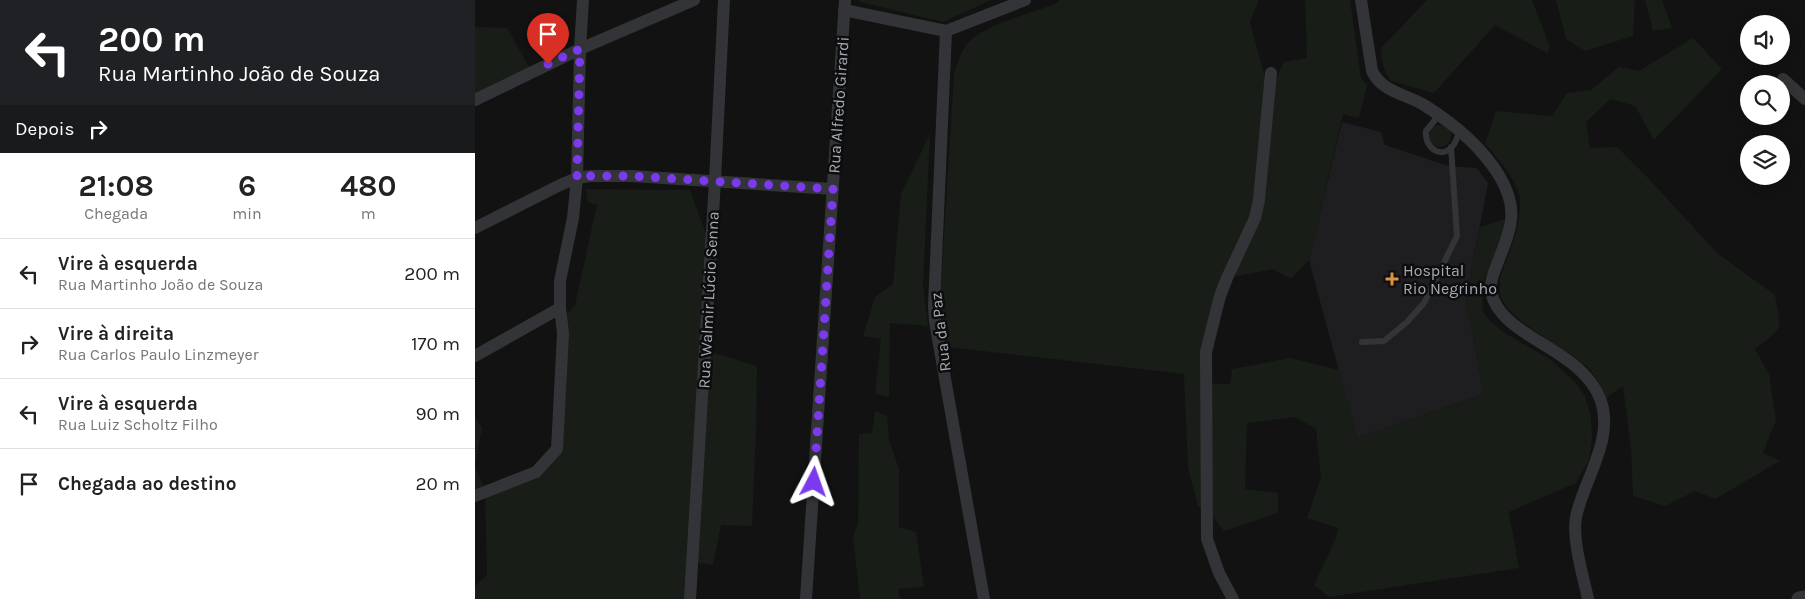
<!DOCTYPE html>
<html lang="pt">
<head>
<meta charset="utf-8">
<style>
	:root { --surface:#fff; --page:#f6f6f6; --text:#222; --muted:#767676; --line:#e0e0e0 }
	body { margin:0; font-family:Karla,sans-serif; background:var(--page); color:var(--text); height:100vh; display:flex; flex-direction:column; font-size:19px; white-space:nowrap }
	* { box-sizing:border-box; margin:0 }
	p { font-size:16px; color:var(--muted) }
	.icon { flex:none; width:28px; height:28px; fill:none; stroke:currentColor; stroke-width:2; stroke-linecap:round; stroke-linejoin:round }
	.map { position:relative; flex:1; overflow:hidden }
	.panel { display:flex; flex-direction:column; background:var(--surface); width:475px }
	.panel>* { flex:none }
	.top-card { background:#202124; color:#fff; overflow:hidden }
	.fabs { position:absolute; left:1265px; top:15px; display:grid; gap:10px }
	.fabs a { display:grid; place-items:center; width:50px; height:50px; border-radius:50%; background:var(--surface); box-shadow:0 2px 12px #0003; font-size:25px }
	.pin { position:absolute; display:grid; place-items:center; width:42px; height:42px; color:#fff; margin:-51px -21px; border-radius:50% 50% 50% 0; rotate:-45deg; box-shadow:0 0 5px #0007 }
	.pin .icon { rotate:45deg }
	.me { position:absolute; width:55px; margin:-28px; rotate:4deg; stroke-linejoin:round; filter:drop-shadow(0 0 4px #0008) }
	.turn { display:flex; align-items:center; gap:18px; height:105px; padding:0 15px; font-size:22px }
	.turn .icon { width:65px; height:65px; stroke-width:2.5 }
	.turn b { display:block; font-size:35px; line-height:42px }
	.then { display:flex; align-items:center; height:48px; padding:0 15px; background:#0003; gap:10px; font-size:19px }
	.eta { display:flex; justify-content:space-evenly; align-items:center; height:85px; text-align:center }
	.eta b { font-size:30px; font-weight:700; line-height:35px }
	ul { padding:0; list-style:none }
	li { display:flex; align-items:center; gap:15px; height:70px; padding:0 15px; border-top:1px solid var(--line) }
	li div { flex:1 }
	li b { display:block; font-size:19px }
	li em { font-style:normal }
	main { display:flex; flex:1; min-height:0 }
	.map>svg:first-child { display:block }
	.built { fill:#1e1e20 }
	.green { fill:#181d18 }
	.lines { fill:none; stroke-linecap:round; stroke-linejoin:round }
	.service { stroke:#333437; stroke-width:6 }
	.minor { stroke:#333437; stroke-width:12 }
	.tertiary { stroke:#333437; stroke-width:15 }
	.route { stroke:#7c3aed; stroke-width:9; stroke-dasharray:0 16.2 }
	.poi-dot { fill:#dc9241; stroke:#0d0d0e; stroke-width:2 }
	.labels { text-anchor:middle; stroke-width:5; stroke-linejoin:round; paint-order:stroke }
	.street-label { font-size:16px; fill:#a5abb2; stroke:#0d0d0e }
	.poi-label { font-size:16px; fill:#a5abb2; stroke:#0d0d0e; text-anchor:start }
</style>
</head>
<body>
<main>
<section class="panel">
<div class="top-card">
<div class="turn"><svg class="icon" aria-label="left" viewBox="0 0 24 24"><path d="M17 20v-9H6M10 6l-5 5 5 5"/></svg><div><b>200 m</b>Rua Martinho João de Souza</div></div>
<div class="then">Depois<svg class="icon" aria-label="right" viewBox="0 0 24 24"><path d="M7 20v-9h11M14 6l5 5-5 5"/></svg></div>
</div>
<div class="eta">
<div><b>21:08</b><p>Chegada</p></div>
<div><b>6</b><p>min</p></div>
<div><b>480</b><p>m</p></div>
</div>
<ul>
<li><svg class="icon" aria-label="left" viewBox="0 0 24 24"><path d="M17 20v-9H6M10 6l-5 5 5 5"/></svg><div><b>Vire à esquerda</b><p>Rua Martinho João de Souza</p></div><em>200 m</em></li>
<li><svg class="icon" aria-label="right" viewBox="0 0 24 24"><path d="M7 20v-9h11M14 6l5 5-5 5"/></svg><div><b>Vire à direita</b><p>Rua Carlos Paulo Linzmeyer</p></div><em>170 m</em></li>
<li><svg class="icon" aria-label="left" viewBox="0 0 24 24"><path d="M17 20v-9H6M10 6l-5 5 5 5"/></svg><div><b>Vire à esquerda</b><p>Rua Luiz Scholtz Filho</p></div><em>90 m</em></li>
<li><svg class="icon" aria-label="arrive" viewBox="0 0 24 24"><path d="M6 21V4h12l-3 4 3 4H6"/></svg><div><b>Chegada ao destino</b></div><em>20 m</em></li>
</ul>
</section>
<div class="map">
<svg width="1330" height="599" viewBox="0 0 1330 599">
	<rect width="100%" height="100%" fill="#121213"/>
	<path class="built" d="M867,122L906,132L910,145L973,166L1002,168L1013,183L991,298L1009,394L882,438L834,260Z"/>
	<path class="green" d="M385,0H516L468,22L385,2Z
		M585,0H784L775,22L794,93L809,62L832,58L830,0H875L886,78L892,85L884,118L868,114L834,260L816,279L798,269L752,278L731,384H755L757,369L815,358L864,370L882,438L1009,394L991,298L1005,227L1030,219L1028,235L1009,280L1007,309L1013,319L1027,331L1076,360L1100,382L1110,396L1116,417L1117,439L1114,460L1101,483L1034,512L1044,568L854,597L839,585L861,538L863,528L832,518L846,478L841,429L820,417L772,423L770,489L803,493V513L749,531L731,507H723L713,468L709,374L473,347L466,321L465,303L479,74C483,61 486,49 496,40C511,25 559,12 580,4Z
		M952,0H1057L1075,47L1072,53L1020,25L959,93L916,81C908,71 907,61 906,48Z
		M1081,0H1160L1158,36L1110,51L1091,39Z
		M1170,0H1187L1197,28L1178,31Z
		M0,27L32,28L57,72L0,100Z
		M1218,38L1247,69L1179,140L1160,106L1135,99L1111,122L1115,148L1142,147L1174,179L1242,253L1300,295C1307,332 1309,326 1280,349L1294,374L1301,420L1288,453L1305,461L1240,499L1220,491L1190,506L1158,496L1156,449L1148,386L1131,398C1127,388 1123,379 1116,371C1094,347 1037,325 1026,297C1024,291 1025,285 1025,278C1033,254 1047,225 1045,199C1043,181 1022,157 1010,144L1021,111L1077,116L1092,93L1116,90L1144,67L1164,71Z
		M954 136a11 11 0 1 1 22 0a11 11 0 1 1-22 0Z
		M455,134L448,285L453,326L415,323L414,397L400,394L406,339L388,336L400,297L418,284L426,194Z
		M111,189L215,190L236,248L230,350L282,366L281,431L277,526L246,525L238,565L218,562L215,599H0V586L12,575L10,492L0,496V416L7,428L0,465L10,492L62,472L82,449L86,316L92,314L100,305L122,204L113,203Z
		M400,411L412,416L414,440L424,469V527L441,532L449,587L423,589L425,599H385L378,537L383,524L384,434L397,433Z"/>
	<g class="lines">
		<path class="service" d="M964,115L951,131C949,146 964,160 977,147C981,143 982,137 984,132
			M887,342L909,341L932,322L949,303L982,236L976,147"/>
		<path class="minor" d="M886,0L897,71C908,93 929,93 949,105C978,123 1007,147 1025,177C1046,213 1034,232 1021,267C1018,274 1015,284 1016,292C1026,339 1107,347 1126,401C1139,441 1109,479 1101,517C1097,541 1108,575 1113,599
			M369,10L471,31
			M471,31L459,306L460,322L509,599
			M471,31L550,0
			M1308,79L1330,99
			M0,100L105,49L219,0
			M0,228L85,185L102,178L115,176H157L358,189
			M0,356L85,308
			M0,496L61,472L82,449L88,333L85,308V281L98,218L102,178L105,49L108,0
			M215,599L240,180L249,0
			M331,599L370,0
			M758,599L744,573L732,539L731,352L745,296L752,278L780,218L784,200L796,73"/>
		<path class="tertiary" d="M1324,599L1330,598"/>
	</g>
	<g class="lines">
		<path class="route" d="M73,64L105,49L102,178L115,176H157L358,189L339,482"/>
	</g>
	<path class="poi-dot" d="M914.5 271.5h5v5h5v5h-5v5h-5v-5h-5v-5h5z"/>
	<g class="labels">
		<g class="street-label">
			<text transform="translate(363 105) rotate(-86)" y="6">Rua Alfredo Girardi</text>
			<text transform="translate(233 300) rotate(-87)" y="6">Rua Walmir Lúcio Senna</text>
			<text transform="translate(465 332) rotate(-97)" y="6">Rua da Paz</text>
		</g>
		<g class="poi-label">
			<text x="928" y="276">Hospital<tspan x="928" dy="18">Rio Negrinho</tspan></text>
		</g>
	</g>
</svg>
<div class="fabs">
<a><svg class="icon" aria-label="sound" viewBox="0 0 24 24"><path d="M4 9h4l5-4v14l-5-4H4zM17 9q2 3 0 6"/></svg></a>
<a><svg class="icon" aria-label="search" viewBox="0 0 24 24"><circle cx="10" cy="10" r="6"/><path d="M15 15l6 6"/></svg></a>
<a><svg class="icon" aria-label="layers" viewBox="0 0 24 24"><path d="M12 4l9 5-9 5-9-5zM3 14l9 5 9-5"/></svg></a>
</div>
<div class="pin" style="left:73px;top:64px;background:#d93025"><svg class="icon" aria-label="arrive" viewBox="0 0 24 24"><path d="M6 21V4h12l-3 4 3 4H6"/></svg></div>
<svg class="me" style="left:339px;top:482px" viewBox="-20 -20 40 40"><path d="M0-17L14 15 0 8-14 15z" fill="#7c3aed" stroke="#fff" stroke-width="4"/></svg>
</div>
</main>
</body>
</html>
